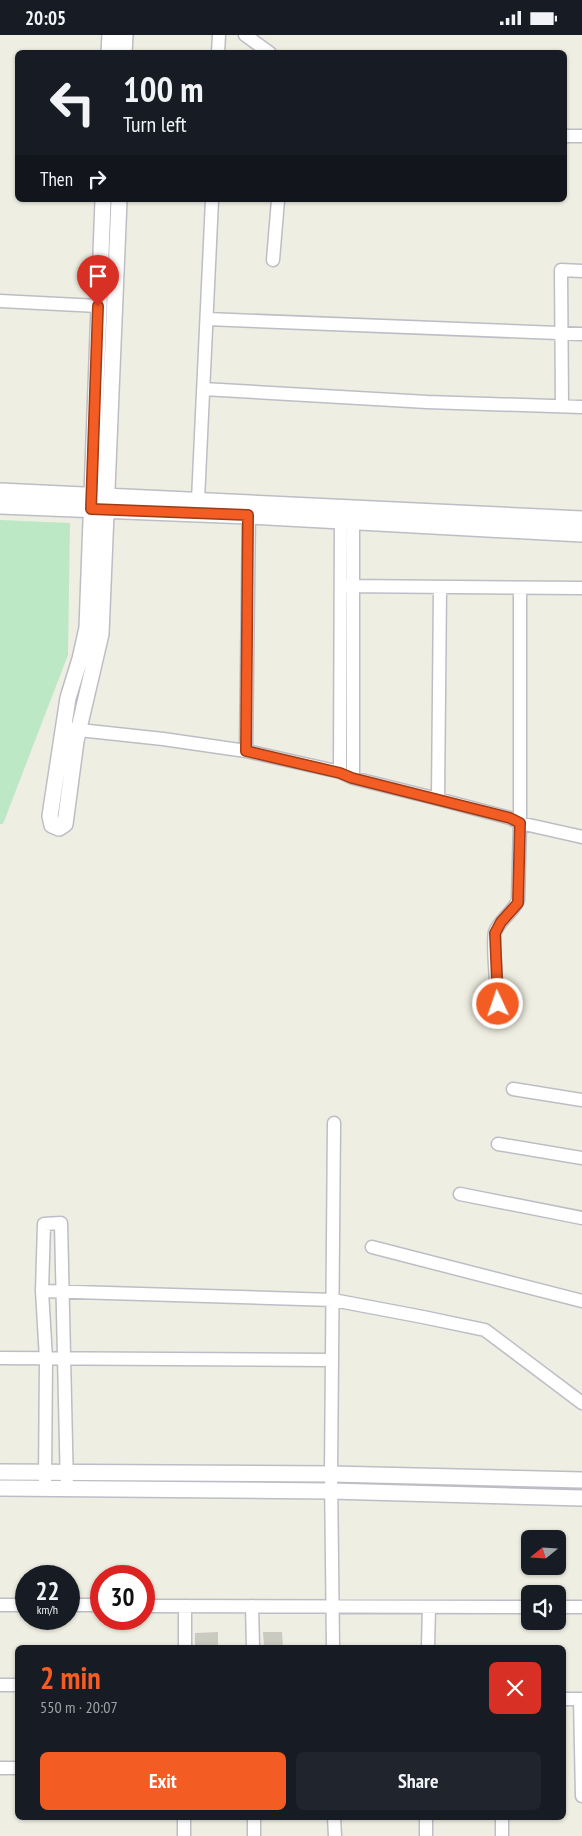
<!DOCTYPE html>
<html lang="en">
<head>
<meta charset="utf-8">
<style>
	:root { --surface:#171b24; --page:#20242c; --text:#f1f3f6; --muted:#9ea1a6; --accent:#f35c23 }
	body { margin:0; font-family:"PT Sans Narrow",sans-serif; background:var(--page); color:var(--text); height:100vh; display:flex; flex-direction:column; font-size:19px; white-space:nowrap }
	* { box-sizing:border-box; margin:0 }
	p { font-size:16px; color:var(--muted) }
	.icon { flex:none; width:28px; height:28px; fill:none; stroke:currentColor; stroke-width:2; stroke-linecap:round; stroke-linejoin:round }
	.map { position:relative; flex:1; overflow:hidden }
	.side { position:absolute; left:15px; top:1610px; width:551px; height:175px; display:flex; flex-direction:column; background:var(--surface); border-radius:8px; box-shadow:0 1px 4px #0004 }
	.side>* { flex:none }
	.top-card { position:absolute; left:15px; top:15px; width:552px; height:152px; border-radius:8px; box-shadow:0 1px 4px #0004; background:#171b24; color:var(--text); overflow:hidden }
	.needle { width:32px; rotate:252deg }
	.controls { position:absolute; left:521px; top:1495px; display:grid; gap:10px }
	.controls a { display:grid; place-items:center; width:45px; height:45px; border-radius:8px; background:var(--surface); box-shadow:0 1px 4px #0004; font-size:25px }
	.speed { position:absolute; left:15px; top:1530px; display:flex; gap:10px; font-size:25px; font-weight:700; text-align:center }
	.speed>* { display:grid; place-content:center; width:65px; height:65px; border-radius:50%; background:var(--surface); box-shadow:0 1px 4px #0004; line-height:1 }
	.speed small { font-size:12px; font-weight:400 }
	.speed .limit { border:8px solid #d22; background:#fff; color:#111 }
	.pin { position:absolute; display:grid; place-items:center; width:42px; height:42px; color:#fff; margin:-51px -21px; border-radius:50% 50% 50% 0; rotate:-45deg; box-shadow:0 0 5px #0007 }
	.pin .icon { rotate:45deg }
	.me { position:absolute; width:55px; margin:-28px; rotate:357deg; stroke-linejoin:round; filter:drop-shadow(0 0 4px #0008) }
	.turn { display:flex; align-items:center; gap:18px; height:105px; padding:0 25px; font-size:22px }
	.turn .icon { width:65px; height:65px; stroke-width:2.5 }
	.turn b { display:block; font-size:35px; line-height:42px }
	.then { display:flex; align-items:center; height:48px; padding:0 25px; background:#0003; gap:10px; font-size:19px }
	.round { display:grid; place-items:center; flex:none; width:52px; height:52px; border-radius:8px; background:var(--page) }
	.head { display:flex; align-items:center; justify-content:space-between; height:85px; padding:0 25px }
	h1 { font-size:30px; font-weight:600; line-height:38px; color:var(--accent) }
	.action { display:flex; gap:10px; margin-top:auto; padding:10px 25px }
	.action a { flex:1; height:58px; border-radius:8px; background:var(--accent); color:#fff; font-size:20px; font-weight:600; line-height:58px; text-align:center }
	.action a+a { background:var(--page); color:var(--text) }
	.status { display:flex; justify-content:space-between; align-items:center; height:35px; padding:0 25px; background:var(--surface); direction:ltr }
	.status svg { height:14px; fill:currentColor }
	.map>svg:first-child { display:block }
	.green { fill:#bde8c5 }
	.building { fill:#cbcac1 }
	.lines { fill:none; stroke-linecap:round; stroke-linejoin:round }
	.minor-casing { stroke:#bdbec5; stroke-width:15 }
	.tertiary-casing { stroke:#bdbec5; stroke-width:18 }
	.minor { stroke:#fff; stroke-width:12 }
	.tertiary { stroke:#fff; stroke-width:15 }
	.route-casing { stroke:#9e3c17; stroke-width:12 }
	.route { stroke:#f35c23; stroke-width:9 }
</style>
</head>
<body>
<div class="status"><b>20:05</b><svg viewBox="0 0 49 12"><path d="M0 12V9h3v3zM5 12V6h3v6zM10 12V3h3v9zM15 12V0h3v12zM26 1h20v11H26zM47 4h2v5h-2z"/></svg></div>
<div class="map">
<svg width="582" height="1801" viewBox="0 0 582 1801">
	<rect width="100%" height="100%" fill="#eeeee2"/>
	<path class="green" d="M0,485L70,488L68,620L3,789H0Z"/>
	<path class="building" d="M218,1597V1612H195V1598Z
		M263,1597H282L283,1612H264Z"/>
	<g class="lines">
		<g class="minor-casing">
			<path id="minor" d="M245,0L270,18
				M218,18L219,0
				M565,101H582
				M273,225L278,165
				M0,266L98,271
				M207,284L582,299
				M203,354L427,367L582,372
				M562,371L561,235L582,236
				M198,465L212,165
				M345,551L582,553
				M440,553L438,764L510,783L520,788L582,802
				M70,694L163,704L246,716L340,737L353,743L438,764
				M246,716L249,472
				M340,737L341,477
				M353,743V478
				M498,969C497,956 492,907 495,897C500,884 514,877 518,865L520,788V553
				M513,1054L582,1065
				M498,1109L582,1123
				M460,1159L582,1183
				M372,1212L582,1266
				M42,1256L333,1265L423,1282L485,1295L582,1368
				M0,1323L332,1325
				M45,1446L46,1324L42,1256L44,1189L61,1188L67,1454
				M0,1570H26
				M69,1570H101
				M144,1571L530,1572
				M252,1571L253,1612
				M558,1572H582
				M185,1612V1571
				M333,1612L331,1439L334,1088
				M428,1612L429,1572
				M0,1650H18
				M564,1664H582
				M580,1664L582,1761
				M0,1733H18
				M254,1782V1801
				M334,1782L335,1801
				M184,1801V1782
				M426,1801V1782
				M502,1801V1782"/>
		</g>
		<g class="tertiary-casing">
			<path id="tertiary" d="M109,18L110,0
				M124,18L125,0
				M103,165L87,593L80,624L68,663L50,781L52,790L59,793L65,789L76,706L101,599L119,165
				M0,456L582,484
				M0,471L248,481L582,499
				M0,1437L331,1439L582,1445
				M0,1453L331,1456L582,1463"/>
		</g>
		<use href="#minor" class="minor"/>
		<use href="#tertiary" class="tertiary"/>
	</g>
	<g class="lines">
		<g class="route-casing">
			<path id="route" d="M98,271L91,474L248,480L246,716L340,738L352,743L510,783L520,788L518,868L501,887L495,898L498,969"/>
		</g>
		<use href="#route" class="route"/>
	</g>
</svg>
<div class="controls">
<a><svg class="needle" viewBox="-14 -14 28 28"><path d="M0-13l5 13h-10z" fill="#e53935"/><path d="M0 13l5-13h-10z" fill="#9ea1a6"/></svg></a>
<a><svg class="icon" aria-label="sound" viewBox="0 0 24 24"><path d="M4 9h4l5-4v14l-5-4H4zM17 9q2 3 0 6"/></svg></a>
</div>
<div class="speed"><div>22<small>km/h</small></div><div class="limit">30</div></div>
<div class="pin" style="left:98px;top:271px;background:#d93025"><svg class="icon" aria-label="arrive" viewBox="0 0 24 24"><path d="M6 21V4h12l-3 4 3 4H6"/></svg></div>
<svg class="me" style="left:498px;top:969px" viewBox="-20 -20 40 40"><circle r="17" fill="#f35c23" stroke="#fff" stroke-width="3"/><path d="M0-11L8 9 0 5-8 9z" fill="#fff"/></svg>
<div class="top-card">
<div class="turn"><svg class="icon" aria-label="left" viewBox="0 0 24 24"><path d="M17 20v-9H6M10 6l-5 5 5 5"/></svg><div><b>100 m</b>Turn left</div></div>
<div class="then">Then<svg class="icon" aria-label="right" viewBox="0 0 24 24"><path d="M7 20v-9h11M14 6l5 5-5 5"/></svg></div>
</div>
<section class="side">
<div class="head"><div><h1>2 min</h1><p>550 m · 20:07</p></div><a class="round" style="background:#d93025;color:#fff"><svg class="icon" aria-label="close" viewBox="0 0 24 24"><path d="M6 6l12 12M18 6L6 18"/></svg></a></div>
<div class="action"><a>Exit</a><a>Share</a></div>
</section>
</div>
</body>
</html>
